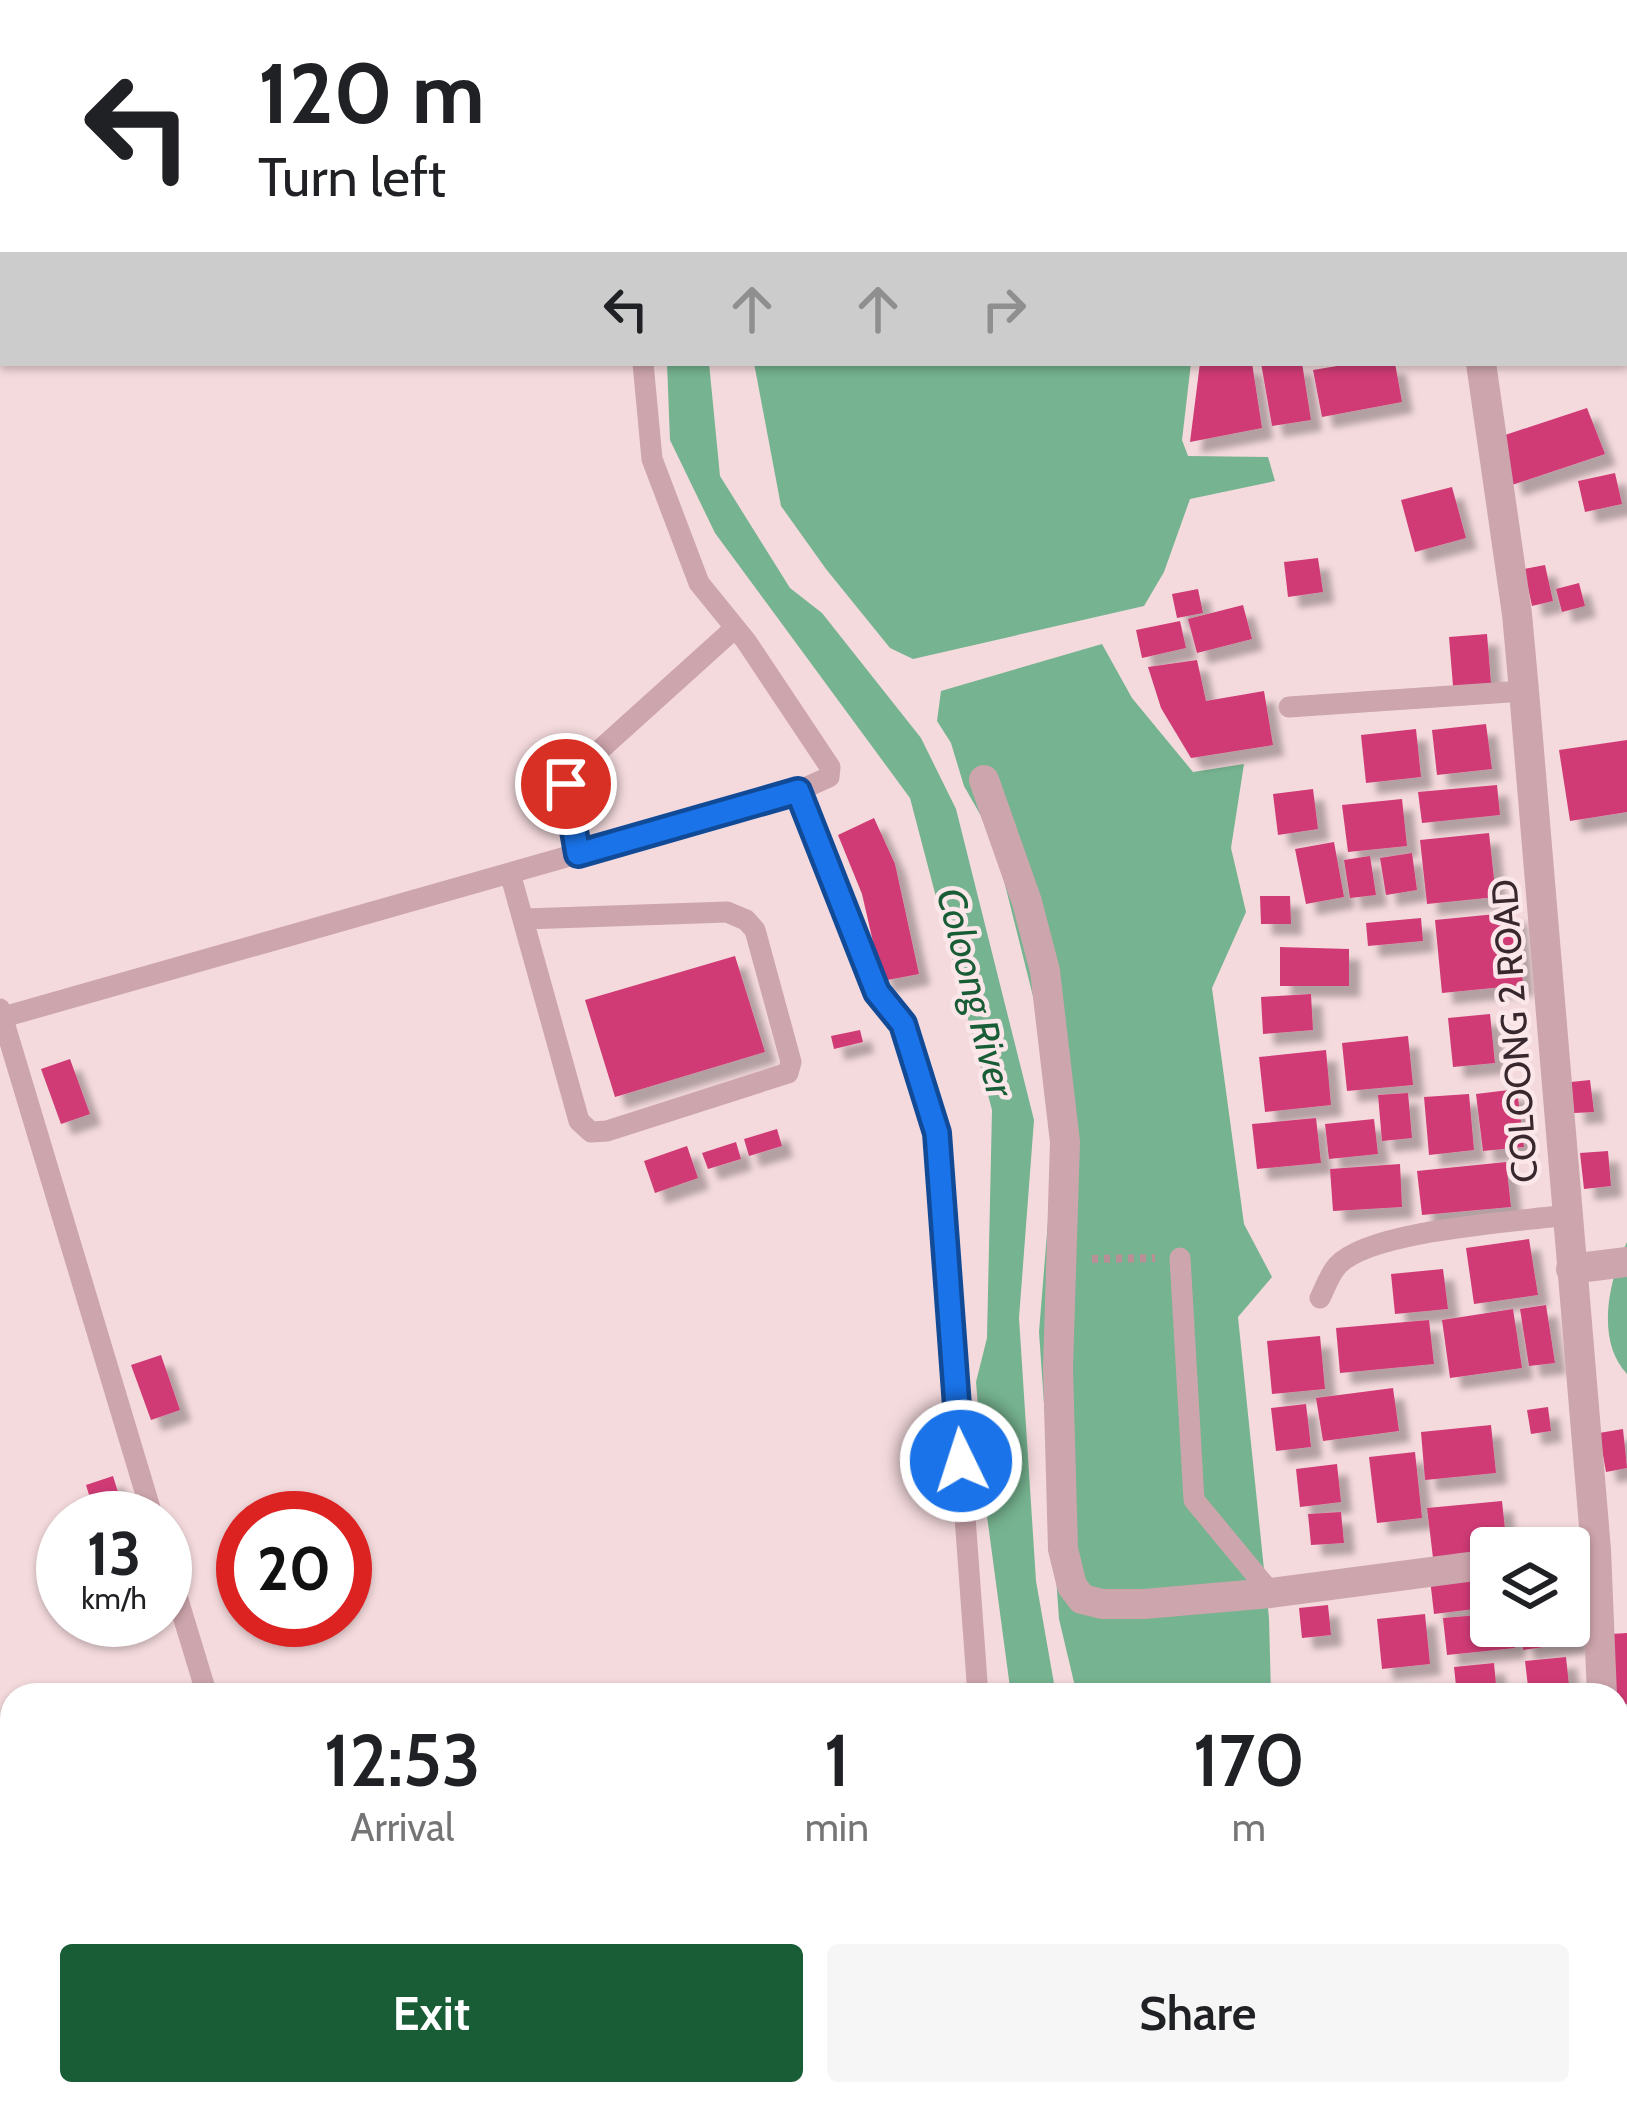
<!DOCTYPE html>
<html lang="en">
<head>
<meta charset="utf-8">
<style>
	:root { --surface:#fff; --page:#f6f6f6; --text:#202124; --muted:#757577; --accent:#195d37 }
	body { margin:0; font-family:Cabin,sans-serif; background:var(--page); color:var(--text); height:100vh; display:flex; flex-direction:column; font-size:45px; white-space:nowrap }
	* { box-sizing:border-box; margin:0 }
	p { font-size:39px; color:var(--muted) }
	.icon { flex:none; width:66px; height:66px; fill:none; stroke:currentColor; stroke-width:2; stroke-linecap:round; stroke-linejoin:round }
	.map { position:relative; flex:1; overflow:hidden }
	.panel { position:absolute; left:0px; top:1683px; width:1629px; height:423px; display:flex; flex-direction:column; background:var(--surface); border-radius:36px 36px 0 0; box-shadow:0 3px 9px #0004 }
	.panel>* { flex:none }
	.banner { position:absolute; left:0px; top:0px; width:1629px; height:366px; box-shadow:0 3px 9px #0004; background:#fff; color:var(--text); overflow:hidden }
	.buttons { position:absolute; left:1470px; top:1527px; display:grid; gap:24px }
	.buttons a { display:grid; place-items:center; width:120px; height:120px; border-radius:12px; background:var(--surface); box-shadow:0 3px 9px #0004; font-size:60px }
	.speed { position:absolute; left:36px; top:1491px; display:flex; gap:24px; font-size:60px; font-weight:700; text-align:center }
	.speed>* { display:grid; place-content:center; width:156px; height:156px; border-radius:50%; background:var(--surface); box-shadow:0 3px 9px #0004; line-height:1 }
	.speed small { font-size:30px; font-weight:400 }
	.speed .limit { border:18px solid #d22; background:#fff; color:#111 }
	.pin { position:absolute; display:grid; place-items:center; width:102px; height:102px; color:#fff; margin:-51px; border:6px solid #fff; border-radius:50%; box-shadow:0 3px 12px #0007 }
	.me { position:absolute; width:132px; margin:-66px; rotate:356deg; stroke-linejoin:round; filter:drop-shadow(0 0 9px #0008) }
	.turn { display:flex; align-items:center; gap:42px; height:252px; padding:0 60px; font-size:54px }
	.turn .icon { width:156px; height:156px; stroke-width:2.5 }
	.turn b { display:block; font-size:84px; line-height:102px }
	.lanes { display:flex; align-items:center; height:114px; padding:0 60px; background:#0003; justify-content:center; gap:60px; direction:ltr }
	.lanes .off { opacity:.35 }
	.eta { display:flex; justify-content:space-evenly; align-items:center; height:204px; text-align:center }
	.eta b { font-size:72px; font-weight:600; line-height:84px }
	.cta { display:flex; gap:24px; margin-top:auto; padding:24px 60px }
	.cta a { flex:1; height:138px; border-radius:12px; background:var(--accent); color:#fff; font-size:48px; font-weight:600; line-height:138px; text-align:center }
	.cta a+a { background:var(--page); color:var(--text) }
	.map>svg:first-child { display:block }
	.water { fill:#76b390 }
	.building { fill:#d03b75; filter:url(#shadow) }
	.lines { fill:none; stroke-linecap:round; stroke-linejoin:round }
	.path { stroke:#b98f97; stroke-width:8; stroke-dasharray:6 6; stroke-linecap:butt }
	.lane { stroke:#cda5ac; stroke-width:21 }
	.street { stroke:#cda5ac; stroke-width:30 }
	.route-casing { stroke:#114b97; stroke-width:30 }
	.route { stroke:#1a73e8; stroke-width:21 }
	.labels { text-anchor:middle; stroke-width:9; stroke-linejoin:round; paint-order:stroke }
	.street-label { font-size:36px; fill:#38272c; stroke:#fbe7e9 }
	.water-label { font-size:39px; font-style:italic; fill:#195d37; stroke:#fbe7e9 }
</style>
</head>
<body>
<div class="map">
<svg width="1627" height="2105" viewBox="0 0 1627 2105">
	<defs>
		<filter id="shadow"><feDropShadow dx="11" dy="11" stdDeviation="3" flood-color="#0004"/></filter>
	</defs>
	<rect width="100%" height="100%" fill="#f4dadd"/>
	<path class="water" d="M705,0H1022L1023,3H705Z
		M667,363H709L720,476L790,588L822,613L921,738L956,809L1034,1120L1019,1318L1036,1581L1056,1695H1011L987,1516L976,1382L987,1338L992,1110L910,798L715,533L670,440Z
		M754,363H1191L1182,440L1188,456L1268,457L1275,481L1190,499L1164,572L1144,606L913,659L890,648L826,569L781,506Z
		M1102,644L1132,698L1193,772L1244,764L1231,848L1246,912L1212,988L1244,1224L1272,1277L1238,1317L1269,1618L1271,1695H1077L1059,1619L1039,1332L1056,1123L1043,1036L993,837L964,786L951,743L937,721L941,691Z
		M1627,1242V1374C1595,1340 1609,1279 1627,1242Z
		M1026,2094H1179L1177,2105H1018Z"/>
	<path class="building" d="M1200,363H1252L1262,428L1190,442Z
		M1261,363H1302L1311,420L1272,426Z
		M1355,363H1395L1402,402L1322,417L1313,370Z
		M1587,408L1605,454L1512,485L1499,437Z
		M1615,473L1622,504L1585,512L1578,481Z
		M1452,487L1466,538L1415,552L1401,500Z
		M1318,558L1323,592L1288,597L1284,562Z
		M1545,565L1553,601L1532,606L1524,569Z
		M1579,583L1585,606L1562,612L1556,589Z
		M1198,589L1203,613L1177,618L1172,594Z
		M1243,605L1252,639L1197,653L1188,619Z
		M1180,621L1186,648L1142,658L1136,630Z
		M1487,634L1491,683L1453,686L1449,637Z
		M1197,660L1206,701L1264,691L1273,745L1191,758L1161,708L1148,667Z
		M1486,724L1492,769L1437,775L1432,730Z
		M1416,729L1421,777L1366,783L1361,735Z
		M1627,740V812L1570,821L1559,750Z
		M1497,785L1500,815L1422,823L1418,792Z
		M1313,789L1318,829L1278,835L1273,794Z
		M1402,799L1407,846L1348,852L1342,805Z
		M874,818L895,864L919,974L882,981L862,894L838,835Z
		M1489,833L1496,897L1427,904L1420,840Z
		M1334,842L1344,897L1306,904L1295,849Z
		M1412,853L1417,890L1386,895L1380,858Z
		M1370,856L1376,895L1350,898L1344,860Z
		M1260,896H1290L1291,924H1261Z
		M1516,912L1523,985L1442,993L1435,920Z
		M1421,918L1423,941L1368,946L1366,923Z
		M1280,947L1349,949V986H1280Z
		M735,956L765,1052L615,1097L585,1000Z
		M1311,994L1313,1030L1263,1034L1261,997Z
		M1490,1014L1495,1063L1453,1067L1448,1018Z
		M860,1030L863,1042L834,1049L831,1036Z
		M1408,1036L1413,1085L1347,1091L1342,1043Z
		M1326,1050L1331,1105L1265,1112L1259,1057Z
		M70,1059L90,1114L61,1124L41,1069Z
		M1590,1080L1594,1112L1574,1113L1571,1082Z
		M1517,1089L1524,1147L1483,1151L1476,1094Z
		M1408,1093L1412,1138L1382,1141L1378,1095Z
		M1469,1094L1474,1150L1429,1155L1424,1097Z
		M1316,1118L1321,1163L1257,1169L1252,1124Z
		M1374,1119L1378,1154L1329,1159L1325,1124Z
		M777,1129L782,1146L749,1156L744,1139Z
		M736,1142L741,1159L708,1169L702,1153Z
		M687,1146L698,1178L655,1193L644,1161Z
		M1608,1151L1611,1186L1584,1189L1580,1153Z
		M1506,1162L1511,1207L1422,1215L1417,1171Z
		M1400,1164L1402,1207L1333,1211L1330,1169Z
		M1529,1239L1538,1295L1474,1304L1466,1248Z
		M1443,1269L1448,1309L1395,1314L1391,1274Z
		M1546,1305L1555,1363L1529,1366L1520,1309Z
		M1513,1309L1522,1368L1450,1378L1442,1320Z
		M1429,1320L1434,1364L1340,1373L1336,1328Z
		M1320,1336L1325,1389L1272,1394L1267,1341Z
		M161,1355L180,1410L151,1420L131,1365Z
		M1393,1388L1399,1431L1323,1441L1316,1398Z
		M1306,1404L1311,1447L1276,1451L1271,1408Z
		M1548,1407L1551,1431L1531,1434L1527,1410Z
		M1491,1425L1496,1473L1425,1480L1421,1432Z
		M1623,1429L1627,1468L1606,1472L1599,1433Z
		M1415,1452L1422,1518L1377,1523L1369,1457Z
		M1337,1464L1341,1502L1300,1507L1296,1469Z
		M113,1476L126,1518H96L86,1485Z
		M1502,1501L1507,1548L1433,1558L1427,1508Z
		M1341,1512L1344,1543L1311,1545L1308,1514Z
		M1491,1572V1607L1434,1614L1430,1579Z
		M1569,1601L1578,1642L1523,1650L1520,1626H1569Z
		M1328,1605L1331,1635L1302,1638L1299,1608Z
		M1425,1614L1430,1664L1382,1669L1377,1619Z
		M1491,1614V1626H1513L1515,1648L1447,1655L1443,1618Z
		M1627,1633V1704H1617L1611,1634Z
		M1566,1657L1570,1695H1529L1525,1661Z
		M1494,1663L1497,1695H1457L1454,1667Z
		M1355,2094H1411L1412,2105H1355Z
		M1423,2094H1461L1462,2105H1423Z"/>
	<g class="lines">
		<path class="path" d="M1092,1259L1155,1258"/>
		<path class="lane" d="M607,0V3
			M1289,707L1524,691
			M798,791L877,992L903,1024L937,1133L978,1695
			M578,854L566,784L572,775L735,628
			M510,873L579,1121L591,1132L607,1131L788,1073L791,1062L755,930L746,920L727,912L525,919
			M0,1009L153,1518
			M0,1018L798,791L829,777L830,767L746,641L699,583L652,459L643,363
			M1180,1258L1194,1500L1271,1593
			M1320,1298C1325,1288 1330,1273 1338,1265C1371,1230 1515,1222 1567,1215
			M165,1557L207,1695
			M0,2049L12,2048
			M286,2105L289,2094
			M897,2105L904,2094"/>
		<path class="street" d="M1411,0L1412,3
			M1481,363L1517,614L1524,691L1596,1550L1602,1695
			M984,780L1027,902L1045,971L1065,1142L1058,1368L1063,1549L1072,1586L1082,1599L1102,1604H1144L1271,1593L1491,1564
			M1571,1269L1627,1262
			M1605,2105L1606,2094"/>
	</g>
	<g class="lines">
		<g class="route-casing">
			<path id="route" d="M566,784L578,854L798,791L877,992L903,1024L937,1133L961,1461"/>
		</g>
		<use href="#route" class="route"/>
	</g>
	<g class="labels">
		<g class="street-label">
			<text transform="translate(1514 1031) rotate(-94)" y="13">COLOONG 2 ROAD</text>
		</g>
		<g class="water-label">
			<text transform="translate(976 992) rotate(76)" y="14">Coloong River</text>
		</g>
	</g>
</svg>
<div class="buttons">
<a><svg class="icon" aria-label="layers" viewBox="0 0 24 24"><path d="M12 4l9 5-9 5-9-5zM3 14l9 5 9-5"/></svg></a>
</div>
<div class="speed"><div>13<small>km/h</small></div><div class="limit">20</div></div>
<div class="pin" style="left:566px;top:784px;background:#d93025"><svg class="icon" aria-label="arrive" viewBox="0 0 24 24"><path d="M6 21V4h12l-3 4 3 4H6"/></svg></div>
<svg class="me" style="left:961px;top:1461px" viewBox="-20 -20 40 40"><circle r="17" fill="#1a73e8" stroke="#fff" stroke-width="3"/><path d="M0-11L8 9 0 5-8 9z" fill="#fff"/></svg>
<div class="banner">
<div class="turn"><svg class="icon" aria-label="left" viewBox="0 0 24 24"><path d="M17 20v-9H6M10 6l-5 5 5 5"/></svg><div><b>120 m</b>Turn left</div></div>
<div class="lanes"><svg class="icon" aria-label="left" viewBox="0 0 24 24"><path d="M17 20v-9H6M10 6l-5 5 5 5"/></svg><svg class="icon off" aria-label="ahead" viewBox="0 0 24 24"><path d="M12 20V5M6 11l6-6 6 6"/></svg><svg class="icon off" aria-label="ahead" viewBox="0 0 24 24"><path d="M12 20V5M6 11l6-6 6 6"/></svg><svg class="icon off" aria-label="right" viewBox="0 0 24 24"><path d="M7 20v-9h11M14 6l5 5-5 5"/></svg></div>
</div>
<section class="panel">
<div class="eta">
<div><b>12:53</b><p>Arrival</p></div>
<div><b>1</b><p>min</p></div>
<div><b>170</b><p>m</p></div>
</div>
<div class="cta"><a>Exit</a><a>Share</a></div>
</section>
</div>
</body>
</html>
